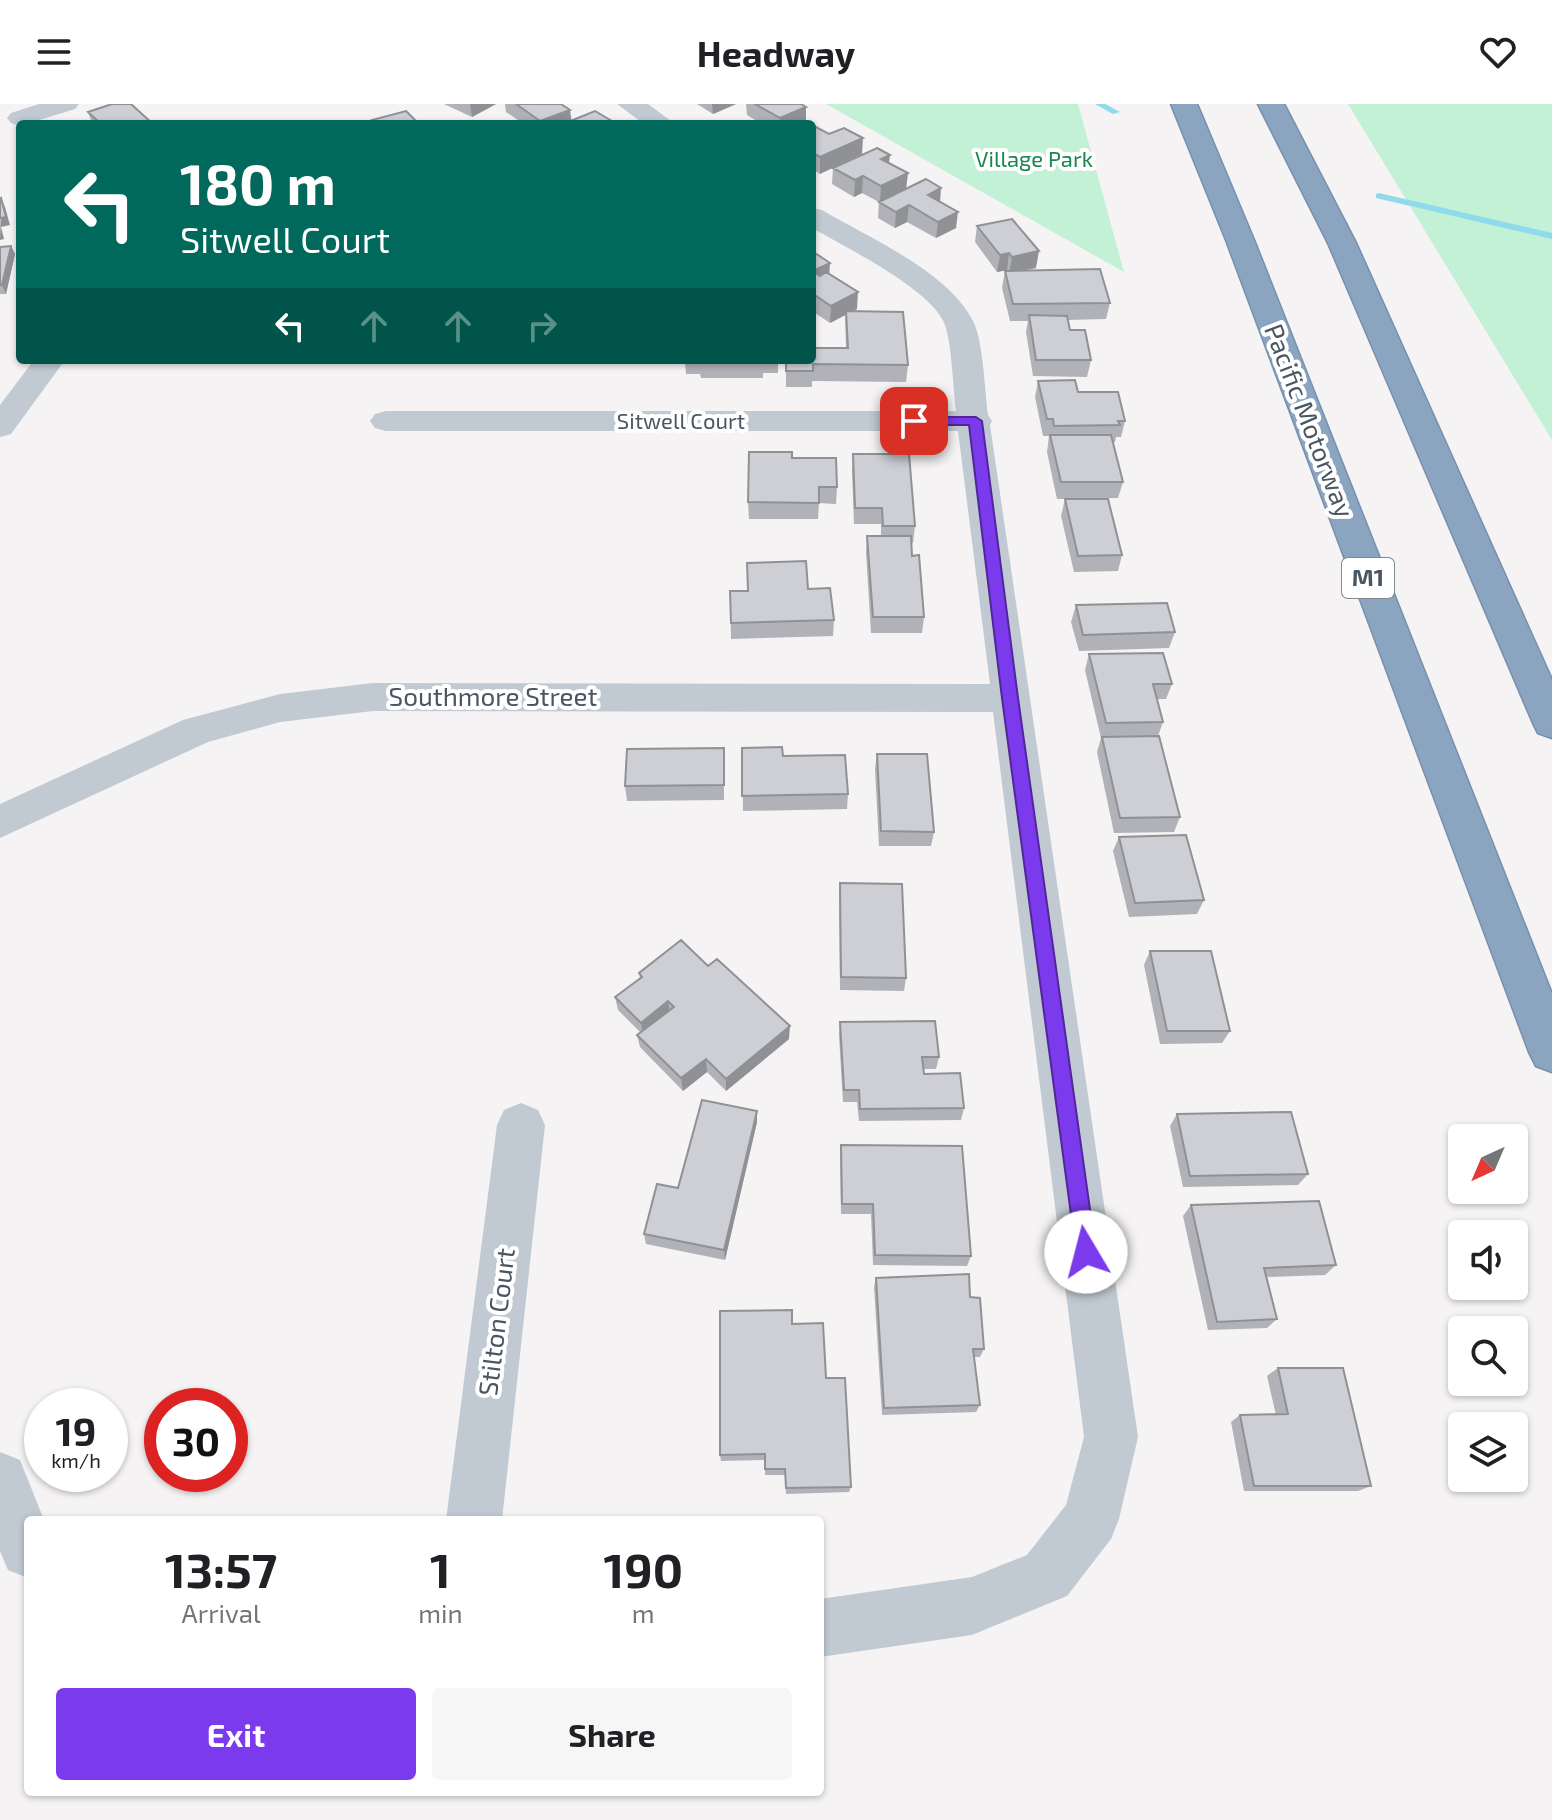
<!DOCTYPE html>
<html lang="en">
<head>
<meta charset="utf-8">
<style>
	:root { --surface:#fff; --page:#f6f6f6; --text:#202124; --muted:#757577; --accent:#7c3aed }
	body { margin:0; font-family:"Exo 2",sans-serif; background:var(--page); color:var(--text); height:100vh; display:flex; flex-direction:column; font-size:30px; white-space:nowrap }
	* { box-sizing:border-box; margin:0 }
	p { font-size:26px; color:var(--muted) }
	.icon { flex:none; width:44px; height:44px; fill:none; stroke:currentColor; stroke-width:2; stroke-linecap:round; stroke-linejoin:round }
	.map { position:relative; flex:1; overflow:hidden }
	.drawer { position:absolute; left:24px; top:1412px; width:800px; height:280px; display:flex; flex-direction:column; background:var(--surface); border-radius:8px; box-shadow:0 2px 6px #0004 }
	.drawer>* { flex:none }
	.banner { position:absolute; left:16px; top:16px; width:800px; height:244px; border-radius:8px; box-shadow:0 2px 6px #0004; background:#00695c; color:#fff; overflow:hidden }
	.needle { width:52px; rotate:224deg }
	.buttons { position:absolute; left:1448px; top:1020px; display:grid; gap:16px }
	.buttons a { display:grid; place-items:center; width:80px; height:80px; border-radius:8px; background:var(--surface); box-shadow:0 2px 6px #0004; font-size:40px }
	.speed { position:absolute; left:24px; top:1284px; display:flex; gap:16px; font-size:40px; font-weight:700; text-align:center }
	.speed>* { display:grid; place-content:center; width:104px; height:104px; border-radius:50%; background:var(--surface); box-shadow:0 2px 6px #0004; line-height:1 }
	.speed small { font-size:20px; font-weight:400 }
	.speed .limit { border:12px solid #d22; background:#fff; color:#111 }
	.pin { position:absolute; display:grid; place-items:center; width:68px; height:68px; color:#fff; margin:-34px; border-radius:16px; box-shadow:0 4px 12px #0006 }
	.me { position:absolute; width:88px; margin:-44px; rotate:352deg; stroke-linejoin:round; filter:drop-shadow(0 0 6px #0008) }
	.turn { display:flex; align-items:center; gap:28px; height:168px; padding:0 32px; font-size:36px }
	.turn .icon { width:104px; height:104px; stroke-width:2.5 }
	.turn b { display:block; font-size:56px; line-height:68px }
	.lanes { display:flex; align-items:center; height:76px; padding:0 32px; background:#0003; justify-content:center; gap:40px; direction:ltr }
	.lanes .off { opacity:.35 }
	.eta { display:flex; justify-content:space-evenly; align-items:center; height:136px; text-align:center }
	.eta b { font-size:48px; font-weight:700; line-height:56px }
	.action { display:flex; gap:16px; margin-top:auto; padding:16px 32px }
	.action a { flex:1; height:92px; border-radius:8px; background:var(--accent); color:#fff; font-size:32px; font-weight:700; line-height:92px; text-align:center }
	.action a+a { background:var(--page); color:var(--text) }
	header { display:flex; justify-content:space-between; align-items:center; height:104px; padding:0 32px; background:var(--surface); font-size:36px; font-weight:700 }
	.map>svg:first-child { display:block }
	.green { fill:#c3f1d5 }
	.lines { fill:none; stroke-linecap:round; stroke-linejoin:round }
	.stream { fill:#90daee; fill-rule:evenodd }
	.highway-casing { stroke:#7690ad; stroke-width:3 }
	.minor { fill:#c1cad2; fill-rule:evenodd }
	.highway { fill:#8ba5c1; fill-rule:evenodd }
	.wall { fill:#b0b2b7 }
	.shaded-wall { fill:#909195 }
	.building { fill:#cdcfd5; stroke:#909195; stroke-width:2 }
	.route { fill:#7c3aed; stroke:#51269a; stroke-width:2 }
	.labels { text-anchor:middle; stroke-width:8; stroke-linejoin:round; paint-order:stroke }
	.far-park-label { font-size:22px; fill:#17864f; stroke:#fff }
	.far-street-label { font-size:22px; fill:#4a5661; stroke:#fff }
	.shield { fill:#fff; stroke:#808990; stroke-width:2 }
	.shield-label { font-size:24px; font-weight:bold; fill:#4a5661 }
	.street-label { font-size:26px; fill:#4a5661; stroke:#fff }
</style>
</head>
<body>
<header><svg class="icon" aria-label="menu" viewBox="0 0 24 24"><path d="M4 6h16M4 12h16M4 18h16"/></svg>Headway<svg class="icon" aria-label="heart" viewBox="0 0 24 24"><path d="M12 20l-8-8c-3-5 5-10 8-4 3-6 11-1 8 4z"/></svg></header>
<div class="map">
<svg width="1552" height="1716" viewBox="0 0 1552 1716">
	<rect width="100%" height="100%" fill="#f5f3f3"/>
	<path class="green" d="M826,0H1078L1124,168Z
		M1348,0H1552V336Z"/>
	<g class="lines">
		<path class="stream" d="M1095,0H1105L1120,8L1113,10Z
			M1379,89L1552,129V135L1376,94V90Z"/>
		<g class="highway-casing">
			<path id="highway" d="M1171,0H1197L1254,136L1552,890V968L1536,962L1529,948L1226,136Z
				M1258,0H1284L1356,139L1552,576V634L1538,629L1533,619L1328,139Z"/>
		</g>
		<path class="minor" d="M39,0H79L75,5L20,22L11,19L7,14L11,9Z
			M617,0H648L675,20H644Z
			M812,104L822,106C869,134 950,168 974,219C983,238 985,288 988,311L992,317L990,321L1138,1333L1119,1415L1111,1435L1067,1492L972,1531L820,1553V1495L972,1473L1027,1451L1066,1401L1084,1333L993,608L373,607L280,618L208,638L0,734V700L183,616L280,590L373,579L990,580L958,327H386L375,324L370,317L375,310L386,307H956C953,284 952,242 945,221C933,186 845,143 812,124Z
			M34,256H65L11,330L0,333V301Z
			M521,999L538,1006L545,1021L502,1416H446L497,1021L504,1006Z
			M0,1348L20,1356L44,1416H28V1474L8,1466L0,1447Z"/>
		<use href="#highway" class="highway"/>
	</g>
	<path class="wall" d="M444,0H496L472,13Z
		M505,0H562L571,17L617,20H524L506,8Z
		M697,0H736L713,10Z
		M746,0H801L806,3V19L762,20L747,11Z
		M88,8L154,20H95L91,16Z
		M812,21L829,30L820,70L812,65Z
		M889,59L906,85L940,98L956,124L936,134L907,118L895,124L878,114L879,98L862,89L854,93L832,80L833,64Z
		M977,122L1036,164L1020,167L1110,199L1106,215L1068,216L1070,226L1091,256L1087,273L1033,272L1026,228L1028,217H1010L1002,184L1005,167H1008L1007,166L997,168L975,138Z
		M11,142L15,150L6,190H0V143Z
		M812,151L857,205L852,207L908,261L906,278L812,277V283H786V256L846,244L845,211L830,219L815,209Z
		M685,256H778V269H763V274H701L700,270H686Z
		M1038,277L1078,288L1125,317L1121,333H1116L1115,338H1113L1123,378L1118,394L1057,395L1047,348L1049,332H1043L1035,293Z
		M853,350L915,422L913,439H911L912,452L924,513L922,529H871L866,448L867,432H881V420H854L852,366Z
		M792,354L837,383L836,400L819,399L818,415H749L748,398Z
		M1065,395L1122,451L1118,467L1074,468L1061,412Z
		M808,485L834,516L833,532L731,535L730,487Z
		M1076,501L1175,528L1169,544L1079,547L1071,518Z
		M1089,550L1172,580L1166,595H1157L1163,618L1158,632L1180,713L1174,728L1114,729L1097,648L1101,634L1085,566Z
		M724,644V696L627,697L625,682Z
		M742,644L848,690L847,705L743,707Z
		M877,650L934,728L931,742H879L875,665Z
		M1119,733L1204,796L1197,810L1129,813L1113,747Z
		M840,779L906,874L904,887L840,886L839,793Z
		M1150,847L1230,927L1222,939L1160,940L1144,861Z
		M708,862L789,935L726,987L707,968L683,987L640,943L637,931L640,928L618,906L615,893L640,874L639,869Z
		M840,918L939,953L936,965H923L924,970L964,1004L961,1016L859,1017L857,998H843L839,931Z
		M757,1007V1018L725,1156L646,1140L644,1130L678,1084Z
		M1177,1010L1308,1070L1298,1081L1183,1083L1170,1022Z
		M841,1041L971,1152L967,1162L873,1161L871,1110H841L840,1052Z
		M1191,1101L1336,1161L1325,1171L1267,1173L1277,1215L1267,1224L1208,1226L1183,1112Z
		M876,1174L970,1193L984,1245L980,1253H974L980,1301L976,1308L882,1311L874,1183Z
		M792,1220L826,1274L851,1383L849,1388L786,1390L785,1371H765V1356L721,1357L720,1351Z
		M1278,1264L1371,1382L1358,1387H1244L1231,1318L1240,1311H1276L1267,1272Z"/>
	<path class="shaded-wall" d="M470,0H496L472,13Z
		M712,0H736L713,10Z
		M806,3V19L780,20V14Z
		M570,6L572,20H541L540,17Z
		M863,34L862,50L820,70V53Z
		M890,51L888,67L881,55Z
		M908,69L906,86L880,98L881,82Z
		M863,72L862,89L854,93L855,76Z
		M941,84L940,100L928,91Z
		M1,94L5,103L10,121L1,123L4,135L0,136Z
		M909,101L907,118L895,124L896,108Z
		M958,108L956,124L936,134L938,118Z
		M11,142L15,150L6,190L2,181Z
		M1039,147L1036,164L1009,169L1012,153Z
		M1009,149L1007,166L997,168L1000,151Z
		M830,159L829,175L813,184V167Z
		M858,188L857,205L830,219L831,202Z
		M816,192L815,209L812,211V194Z
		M668,897L670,910L643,931L641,919Z
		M790,922L789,935L726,987V975Z
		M706,955L707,968L683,987L681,974Z
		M757,1007V1018L725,1156L724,1146Z"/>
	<path class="building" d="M112,0H131L153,20H101L88,8Z
		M516,0H561L570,6L540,17Z
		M755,0H801L806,3L780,14Z
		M406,7L419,20H376L372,16Z
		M595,7L617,20H563Z
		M812,21L829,30L844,24L863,34L820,53L812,48Z
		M877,44L890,51L881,55L908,69L881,82L863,72L855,76L833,64Z
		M926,75L941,84L928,91L958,108L938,118L909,101L896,108L879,98Z
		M1,94L6,113L0,114V95Z
		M1012,115L1039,147L1012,153L1009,149L1000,151L977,122Z
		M11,142L2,181H0V143Z
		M815,149L830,159L813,167L820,172L826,168L858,188L831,202L816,192L812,194V151Z
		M1100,165L1110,199L1013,200L1005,167Z
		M846,207L903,208L908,261L813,260V267H786V256H812V244H848Z
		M1029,211L1067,212L1070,226H1085L1091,256H1036Z
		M700,256H763V257H700Z
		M1075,276L1078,288H1118L1125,317H1118L1120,321L1054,322L1053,315H1047L1038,277Z
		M1050,331H1111L1123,378H1061Z
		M749,348H792V354H836L837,383H819V399L748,398Z
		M853,350H909L915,422H883L882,404H855Z
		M1065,395H1108L1122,451L1078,452Z
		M867,432H911L912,452L919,451L924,513H873Z
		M806,457L808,485L830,484L834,516L731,519L730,487H748L747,459Z
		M1167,499L1175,528L1083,531L1076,501Z
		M1163,549L1172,580H1153L1163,618L1106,619L1089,550Z
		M1159,632L1180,713L1120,714L1102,633Z
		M782,643L783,652L845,651L848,690L742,692V644Z
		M724,644V681L625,682L627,645Z
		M877,650H927L934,728L881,727Z
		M1186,731L1204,796L1135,799L1119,733Z
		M840,779L902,780L906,874L841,873Z
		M681,836L708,862L717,855L790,922L726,975L706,955L681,974L637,931L674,903L668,897L641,919L615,893L642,873L639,869Z
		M1150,847H1211L1230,927H1167Z
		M935,917L939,953H922L924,970L960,969L964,1004L860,1005L859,986H844L840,918Z
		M702,996L757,1007L724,1146L644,1130L657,1080L678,1084Z
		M1291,1008L1308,1070L1190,1072L1177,1010Z
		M841,1041L962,1042L971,1152L875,1151L873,1100H842Z
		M1319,1097L1336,1161L1264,1164L1277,1215L1217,1218L1191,1101Z
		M969,1170L970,1193L980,1194L984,1245H973L980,1301L884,1304L876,1174Z
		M792,1206V1220L823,1219L826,1274H845L851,1383L786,1384L785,1365H765V1350L720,1351V1207Z
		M1278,1264H1343L1371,1382H1254L1240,1311L1288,1310Z"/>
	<path class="route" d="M976,313L982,317L1018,594L1096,1148L1093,1155L1086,1158L1079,1155L1076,1148L1002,594L969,321H914L907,317L914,313Z"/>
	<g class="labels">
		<g class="far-park-label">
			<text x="1034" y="63">Village Park</text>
		</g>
		<g class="far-street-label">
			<text x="681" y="325">Sitwell Court</text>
		</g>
		<rect class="shield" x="1342" y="454" width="52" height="40" rx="6"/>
		<g class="shield-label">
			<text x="1368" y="482">M1</text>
		</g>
		<g class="street-label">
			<text transform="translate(1309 317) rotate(69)" y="9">Pacific Motorway</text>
			<text x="493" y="602">Southmore Street</text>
			<text transform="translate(497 1218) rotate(-83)" y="9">Stilton Court</text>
		</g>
	</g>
</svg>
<div class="buttons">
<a><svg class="needle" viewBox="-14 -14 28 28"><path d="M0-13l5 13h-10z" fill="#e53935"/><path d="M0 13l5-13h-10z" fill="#757577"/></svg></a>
<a><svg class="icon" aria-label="sound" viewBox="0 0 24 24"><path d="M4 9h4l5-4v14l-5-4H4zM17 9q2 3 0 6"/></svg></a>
<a><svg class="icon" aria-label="search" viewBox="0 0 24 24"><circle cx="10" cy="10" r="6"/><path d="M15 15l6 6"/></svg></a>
<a><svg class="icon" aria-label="layers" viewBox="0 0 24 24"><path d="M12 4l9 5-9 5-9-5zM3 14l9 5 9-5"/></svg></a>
</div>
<div class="speed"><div>19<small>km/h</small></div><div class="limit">30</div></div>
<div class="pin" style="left:914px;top:317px;background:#d93025"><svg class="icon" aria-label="arrive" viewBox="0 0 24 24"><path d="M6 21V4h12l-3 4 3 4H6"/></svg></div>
<svg class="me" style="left:1086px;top:1148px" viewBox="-20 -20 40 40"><circle r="19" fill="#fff"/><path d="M0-13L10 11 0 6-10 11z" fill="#7c3aed"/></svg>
<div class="banner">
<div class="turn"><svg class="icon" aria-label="left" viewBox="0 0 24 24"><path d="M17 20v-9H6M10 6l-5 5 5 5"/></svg><div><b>180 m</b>Sitwell Court</div></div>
<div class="lanes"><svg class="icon" aria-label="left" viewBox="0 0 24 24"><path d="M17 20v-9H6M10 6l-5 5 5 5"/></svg><svg class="icon off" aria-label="ahead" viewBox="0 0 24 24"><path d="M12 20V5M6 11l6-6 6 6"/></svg><svg class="icon off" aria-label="ahead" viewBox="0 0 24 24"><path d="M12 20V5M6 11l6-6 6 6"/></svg><svg class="icon off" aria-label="right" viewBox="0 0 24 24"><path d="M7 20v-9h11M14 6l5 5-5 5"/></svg></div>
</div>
<section class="drawer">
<div class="eta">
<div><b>13:57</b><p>Arrival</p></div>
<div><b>1</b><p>min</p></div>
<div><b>190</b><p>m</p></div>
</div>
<div class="action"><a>Exit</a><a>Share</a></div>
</section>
</div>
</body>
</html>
